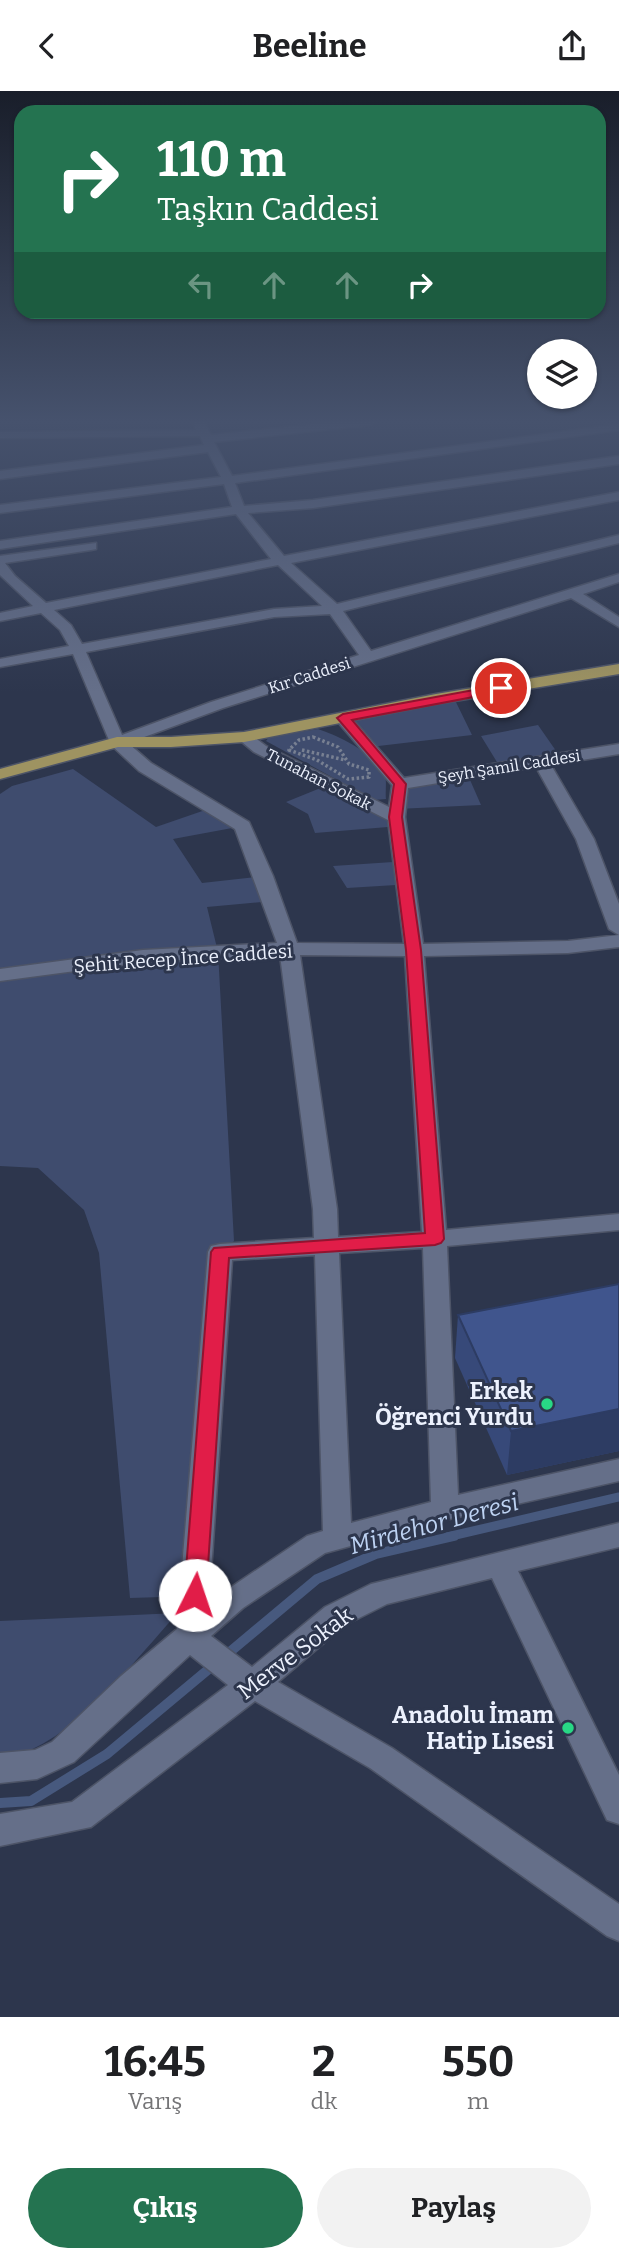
<!DOCTYPE html>
<html lang="tr">
<head>
<meta charset="utf-8">
<style>
	:root { --surface:#fff; --page:#f2f2f2; --text:#202124; --muted:#757577; --accent:#247350 }
	body { margin:0; font-family:Bitter,serif; background:var(--page); color:var(--text); height:100vh; display:flex; flex-direction:column; font-size:26px; white-space:nowrap }
	* { box-sizing:border-box; margin:0 }
	p { font-size:23px; color:var(--muted) }
	.icon { flex:none; width:38px; height:38px; fill:none; stroke:currentColor; stroke-width:2; stroke-linecap:round; stroke-linejoin:round }
	.map { position:relative; height:1926px; overflow:hidden }
	.sheet { display:flex; flex-direction:column; background:var(--surface); flex:1 }
	.sheet>* { flex:none }
	.hud { position:absolute; left:14px; top:14px; width:592px; height:214px; border-radius:21px; box-shadow:0 2px 5px #0004; background:#247350; color:#fff; overflow:hidden }
	.fabs { position:absolute; left:527px; top:248px; display:grid; gap:14px }
	.fabs a { display:grid; place-items:center; width:70px; height:70px; border-radius:50%; background:var(--surface); box-shadow:0 2px 5px #0004; font-size:35px }
	.pin { position:absolute; display:grid; place-items:center; width:60px; height:60px; color:#fff; margin:-30px; border:4px solid #fff; border-radius:50%; box-shadow:0 2px 7px #0007 }
	.me { position:absolute; width:77px; margin:-38px; rotate:4deg; stroke-linejoin:round; filter:drop-shadow(0 0 5px #0008) }
	.turn { display:flex; align-items:center; gap:24px; height:147px; padding:0 28px; font-size:32px }
	.turn .icon { width:91px; height:91px; stroke-width:2.5 }
	.turn b { display:block; font-size:49px; line-height:60px }
	.lanes { display:flex; align-items:center; height:66px; padding:0 28px; background:#0003; justify-content:center; gap:35px; direction:ltr }
	.lanes .off { opacity:.35 }
	.eta { display:flex; justify-content:space-evenly; align-items:center; height:119px; text-align:center }
	.eta b { font-size:42px; font-weight:700; line-height:49px }
	.primary-button { display:flex; gap:14px; margin-top:auto; padding:14px 28px }
	.primary-button a { flex:1; height:80px; border-radius:42px; background:var(--accent); color:#fff; font-size:28px; font-weight:700; line-height:80px; text-align:center }
	.primary-button a+a { background:var(--page); color:var(--text) }
	header { display:flex; justify-content:space-between; align-items:center; height:91px; padding:0 28px; background:var(--surface); font-size:32px; font-weight:700 }
	.map>svg:first-child { display:block }
	.green { fill:#3f4c6e }
	.lines { fill:none; stroke-linecap:round; stroke-linejoin:round }
	.stream-far1 { stroke:#47597e; stroke-width:9 }
	.stream { stroke:#47597e; stroke-width:10 }
	.minor-casing { stroke:#4d5467; stroke-width:3 }
	.major-casing { stroke:#4d5467; stroke-width:3 }
	.path { stroke:#788092; stroke-width:3.5; stroke-dasharray:2.5 2.5; stroke-linecap:butt }
	.minor { fill:#656f89; fill-rule:evenodd }
	.major { fill:#9e9361; fill-rule:evenodd }
	.wall { fill:#374979 }
	.shaded-wall { fill:#2d3c63 }
	.building { fill:#40558d; stroke:#2d3c63; stroke-width:2 }
	.route { fill:#e11d48; stroke:#92132f; stroke-width:2 }
	.poi-dot { fill:#28d885; stroke:#2d364d; stroke-width:2.5 }
	.labels { text-anchor:middle; stroke-width:6; stroke-linejoin:round; paint-order:stroke }
	.far-street-label { font-size:16px; fill:#ecf1fd; stroke:#2d364d }
	.street-label { font-size:19px; fill:#ecf1fd; stroke:#2d364d }
	.near-poi-label { font-size:23px; font-weight:bold; fill:#ecf1fd; stroke:#2d364d; text-anchor:end }
	.near-street-label { font-size:23px; fill:#ecf1fd; stroke:#2d364d }
	.near-water-label { font-size:24px; font-style:italic; fill:#bed3f3; stroke:#2d364d }
</style>
</head>
<body>
<header><svg class="icon" aria-label="back" viewBox="0 0 24 24"><path d="M15 5l-7 7 7 7"/></svg>Beeline<svg class="icon" aria-label="share" viewBox="0 0 24 24"><path d="M12 15V3M7 8l5-5 5 5M5 13v7h14v-7"/></svg></header>
<div class="map">
<svg width="619" height="1926" viewBox="0 0 619 1926">
	<rect width="100%" height="100%" fill="#2d364d"/>
	<path class="green" d="M453,605L472,644L370,656L343,627Z
		M538,634L561,667L500,676L481,645Z
		M318,638C339,645 377,663 385,685C387,691 385,702 386,708L374,709L266,650L269,646Z
		M73,678L156,736L214,716L243,735L173,748L202,792L264,785L272,810L207,816L218,861L234,1150L220,1162L195,1505L130,1507L99,1162L84,1119L38,1077L0,1075V703L12,695Z
		M467,682L481,714L397,718L400,693Z
		M323,696L390,728L388,736L315,742L308,723L286,711Z
		M393,771L396,794L347,797L333,775Z
		M178,1522C134,1569 66,1662 0,1667V1530Z"/>
	<g class="lines">
		<path class="stream-far1" d="M447,1446L619,1406"/>
		<path class="stream" d="M225,1565L317,1488L376,1463L454,1445
			M0,1712L31,1710L107,1663L216,1572"/>
		<g class="minor-casing">
			<path id="minor" d="M193,331H204L211,344L334,331H374L369,334L214,351L232,385L619,333V339L235,392L244,415L313,409L619,365V373L313,417L248,422L284,465L619,401V409L291,472L337,513L619,444V452L343,520L371,560L619,483V491L583,503L619,526V536L571,507L223,617L128,652L151,672L249,731L273,785L297,852L404,853L388,729L254,661L236,646L238,643H250L266,655L389,716L392,694L337,630L335,627L337,624H349L404,687L619,653V663L551,674L594,748L619,813V844L609,838L576,748L536,676L408,697L405,726L423,853L568,850L619,844V856L568,862L424,865L446,1139L619,1123V1139L447,1155L458,1404L619,1368V1390L445,1429L325,1462L243,1517L211,1545L252,1576L325,1516L371,1493L619,1432V1456L518,1480L619,1684V1733L607,1729L492,1487L387,1513L345,1534L278,1591L392,1657L619,1813V1850L607,1845L370,1677L255,1610L91,1736L0,1755V1723L72,1711L228,1594L190,1564L74,1671L37,1688L0,1692V1662L35,1659L52,1651L121,1585L177,1538L208,1161L211,1155L220,1153L314,1147L313,1118L280,864L143,871L0,890V878L143,859L277,852L235,738L139,680L111,654L73,563L0,576V568L69,555L60,539L41,522L0,530V522L33,515L0,484V465L96,452V458L91,459L5,472L15,485L46,512L271,468L236,423L0,458V450L232,416L224,393L0,422V414L221,386L208,361L0,388V380L204,354L200,345L0,347V341L196,339ZM278,474L322,515L274,518L82,553L71,534L54,519ZM330,523L359,564L211,611L122,644L86,561L274,526ZM300,864L405,865L422,1141L338,1146L337,1118ZM423,1157L431,1411L351,1432L339,1162ZM315,1164L323,1440L307,1445L209,1511L232,1169Z"/>
		</g>
		<g class="major-casing">
			<path id="major" d="M619,573V583L436,613L244,651L171,656H118L0,688V678L117,646H171L244,641L436,603Z"/>
		</g>
		<path class="path" d="M313,646L338,656L349,673L369,679V686L348,688L317,669L289,659L299,649Z
			M302,659L345,669"/>
		<use href="#minor" class="minor"/>
		<use href="#major" class="major"/>
	</g>
	<path class="wall" d="M619,1193V1360L507,1384L455,1267L458,1224Z"/>
	<path class="shaded-wall" d="M619,1318V1360L507,1384L511,1340Z"/>
	<path class="building" d="M619,1193V1318L511,1340L458,1224Z"/>
	<linearGradient id="sky" x2="0" y2="1"><stop stop-color="#191e2a"/><stop offset="0.55" stop-color="#46526d"/><stop offset="1" stop-color="#46526d" stop-opacity="0"/></linearGradient>
	<rect width="619" height="601" fill="url(#sky)"/>
	<path class="route" d="M501,594L507,597L505,600L352,629L406,693L402,726L421,859L444,1148L441,1152L435,1154L229,1167L206,1504L203,1511L195,1514L187,1511L184,1504L211,1161L214,1157L425,1142L406,859L389,726L394,693L337,627L343,623Z"/>
	<g class="poi-dot">
		<circle cx="547" cy="1313" r="7"/>
		<circle cx="568" cy="1637" r="7"/>
	</g>
	<g class="labels">
		<g class="far-street-label">
			<text transform="translate(309 584) rotate(-18)" y="6">Kır Caddesi</text>
			<text transform="translate(509 675) rotate(-9)" y="6">Şeyh Şamil Caddesi</text>
			<text transform="translate(319 688) rotate(27)" y="6">Tunahan Sokak</text>
		</g>
		<g class="street-label">
			<text transform="translate(183 867) rotate(-4)" y="7">Şehit Recep İnce Caddesi</text>
		</g>
		<g class="near-poi-label">
			<text x="533" y="1308">Erkek<tspan x="533" dy="26">Öğrenci Yurdu</tspan></text>
			<text x="554" y="1632">Anadolu İmam<tspan x="554" dy="26">Hatip Lisesi</tspan></text>
		</g>
		<g class="near-street-label">
			<text transform="translate(295 1562) rotate(-37)" y="8">Merve Sokak</text>
		</g>
		<g class="near-water-label">
			<text transform="translate(434 1433) rotate(-15)" y="8">Mirdehor Deresi</text>
		</g>
	</g>
</svg>
<div class="fabs">
<a><svg class="icon" aria-label="layers" viewBox="0 0 24 24"><path d="M12 4l9 5-9 5-9-5zM3 14l9 5 9-5"/></svg></a>
</div>
<div class="pin" style="left:501px;top:597px;background:#d93025"><svg class="icon" aria-label="arrive" viewBox="0 0 24 24"><path d="M6 21V4h12l-3 4 3 4H6"/></svg></div>
<svg class="me" style="left:195px;top:1504px" viewBox="-20 -20 40 40"><circle r="19" fill="#fff"/><path d="M0-13L10 11 0 6-10 11z" fill="#e11d48"/></svg>
<div class="hud">
<div class="turn"><svg class="icon" aria-label="right" viewBox="0 0 24 24"><path d="M7 20v-9h11M14 6l5 5-5 5"/></svg><div><b>110 m</b>Taşkın Caddesi</div></div>
<div class="lanes"><svg class="icon off" aria-label="left" viewBox="0 0 24 24"><path d="M17 20v-9H6M10 6l-5 5 5 5"/></svg><svg class="icon off" aria-label="ahead" viewBox="0 0 24 24"><path d="M12 20V5M6 11l6-6 6 6"/></svg><svg class="icon off" aria-label="ahead" viewBox="0 0 24 24"><path d="M12 20V5M6 11l6-6 6 6"/></svg><svg class="icon" aria-label="right" viewBox="0 0 24 24"><path d="M7 20v-9h11M14 6l5 5-5 5"/></svg></div>
</div>
</div>
<section class="sheet">
<div class="eta">
<div><b>16:45</b><p>Varış</p></div>
<div><b>2</b><p>dk</p></div>
<div><b>550</b><p>m</p></div>
</div>
<div class="primary-button"><a>Çıkış</a><a>Paylaş</a></div>
</section>
</body>
</html>
